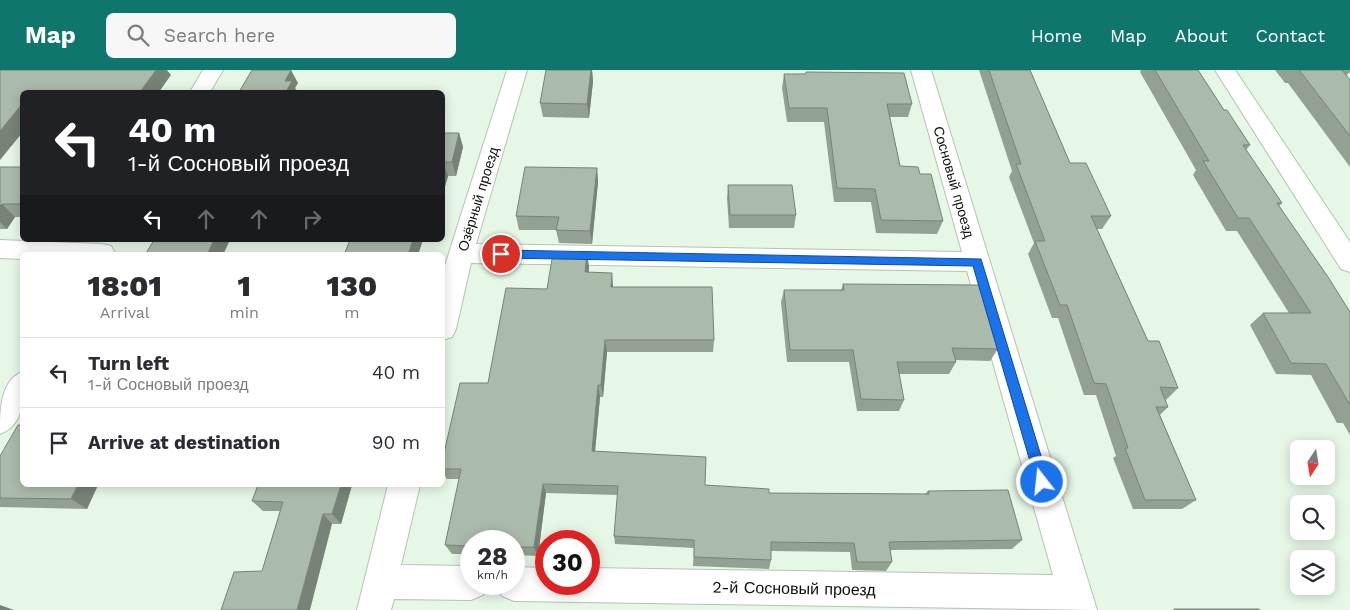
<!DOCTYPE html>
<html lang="en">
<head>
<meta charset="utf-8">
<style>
	:root { --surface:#fff; --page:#f7f7f7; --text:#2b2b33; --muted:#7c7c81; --line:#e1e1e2; --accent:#0f766e }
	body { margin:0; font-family:"Work Sans",sans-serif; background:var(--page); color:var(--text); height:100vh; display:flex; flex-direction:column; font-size:19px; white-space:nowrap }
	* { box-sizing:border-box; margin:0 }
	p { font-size:16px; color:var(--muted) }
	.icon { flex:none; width:28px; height:28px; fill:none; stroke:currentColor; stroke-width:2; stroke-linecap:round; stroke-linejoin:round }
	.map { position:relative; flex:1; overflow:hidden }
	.drawer { position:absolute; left:20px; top:182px; width:425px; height:235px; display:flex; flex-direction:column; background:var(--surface); border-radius:8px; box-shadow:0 2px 12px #0003 }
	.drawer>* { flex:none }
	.top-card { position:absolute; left:20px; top:20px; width:425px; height:152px; border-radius:8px; box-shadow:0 2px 12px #0003; background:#202124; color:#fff; overflow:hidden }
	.needle { width:32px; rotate:192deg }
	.tools { position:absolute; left:1290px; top:370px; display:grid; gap:10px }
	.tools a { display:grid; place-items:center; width:45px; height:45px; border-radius:8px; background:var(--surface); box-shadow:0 2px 12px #0003; font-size:25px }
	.speed { position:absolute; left:460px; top:460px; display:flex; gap:10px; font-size:25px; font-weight:700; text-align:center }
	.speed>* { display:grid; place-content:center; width:65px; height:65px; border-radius:50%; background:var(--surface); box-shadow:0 2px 12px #0003; line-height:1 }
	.speed small { font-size:12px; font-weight:400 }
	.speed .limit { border:8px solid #d22; background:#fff; color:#111 }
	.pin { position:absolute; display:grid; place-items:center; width:42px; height:42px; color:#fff; margin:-21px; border:2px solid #fff; border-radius:50%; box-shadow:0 1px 5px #0007 }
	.me { position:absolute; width:55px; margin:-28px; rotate:344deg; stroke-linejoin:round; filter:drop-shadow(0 0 4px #0008) }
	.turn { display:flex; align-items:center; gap:18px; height:105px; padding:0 25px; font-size:22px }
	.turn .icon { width:65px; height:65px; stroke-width:2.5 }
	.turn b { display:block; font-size:35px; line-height:42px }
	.lanes { display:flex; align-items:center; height:48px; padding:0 25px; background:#0003; justify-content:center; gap:25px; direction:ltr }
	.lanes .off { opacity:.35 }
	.eta { display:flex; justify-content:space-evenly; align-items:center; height:85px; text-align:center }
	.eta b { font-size:30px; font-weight:800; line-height:35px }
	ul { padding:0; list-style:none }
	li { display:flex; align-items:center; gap:15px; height:70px; padding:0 25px; border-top:1px solid var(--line) }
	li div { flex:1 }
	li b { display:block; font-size:19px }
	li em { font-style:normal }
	header { display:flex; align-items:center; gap:30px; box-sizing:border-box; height:70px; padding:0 25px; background:var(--accent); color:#fff }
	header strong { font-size:24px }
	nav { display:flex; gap:28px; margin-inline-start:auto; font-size:18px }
	.search { width:350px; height:45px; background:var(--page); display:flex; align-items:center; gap:12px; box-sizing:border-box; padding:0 18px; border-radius:8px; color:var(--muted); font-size:19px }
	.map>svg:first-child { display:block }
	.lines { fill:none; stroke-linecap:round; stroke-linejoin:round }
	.minor-casing { stroke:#b3c4b3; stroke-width:2 }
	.minor { fill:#fff; fill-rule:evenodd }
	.wall { fill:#93a193 }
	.shaded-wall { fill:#788378 }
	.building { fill:#abbbab; stroke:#788378 }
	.route { fill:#1a73e8; stroke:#114b97 }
	.labels { text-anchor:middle; stroke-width:4; stroke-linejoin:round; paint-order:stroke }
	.street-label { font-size:14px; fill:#0a100a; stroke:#fff }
	.near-street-label { font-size:16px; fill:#0a100a; stroke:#fff }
</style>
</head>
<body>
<header>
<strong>Map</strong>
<div class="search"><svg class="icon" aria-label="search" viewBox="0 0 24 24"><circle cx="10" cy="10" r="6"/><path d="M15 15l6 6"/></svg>Search here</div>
<nav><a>Home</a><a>Map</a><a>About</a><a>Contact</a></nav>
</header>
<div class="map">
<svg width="1350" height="540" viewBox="0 0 1350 540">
	<rect width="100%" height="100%" fill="#e6f7e6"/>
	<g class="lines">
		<g class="minor-casing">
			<path id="minor" d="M203,0H223L210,22H190Z
				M507,0H527L476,174L962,182L911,0H931L1097,540L514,531L502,526L497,514H514V497L546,498V514H589V498L1053,505L967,201L471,193L456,259L452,267L442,270V205Z
				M1215,0H1235L1350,172V202L1341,199Z
				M0,170L102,174L111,176L115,183L114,185H22V189L0,188Z
				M22,302C25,324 25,355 0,364C0,341 0,311 22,302Z
				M388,415H420L401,495L471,496V514H488L483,525L471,530L394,529L391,540H357Z"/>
		</g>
		<use href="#minor" class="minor"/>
	</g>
	<path class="wall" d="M546,0H592L593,11L589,48L543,47L540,33Z
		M979,0H1030L1070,93L1111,146L1102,159H1097L1148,271L1178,318L1166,330L1165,329L1168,337L1160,345L1196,430L1182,439H1133L1113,388L1116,386L1096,325H1084L1058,248H1052L1028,184L1034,173L1009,107L1012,101Z
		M1141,0H1198L1224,40L1250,75L1246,80L1282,133L1279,136L1350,242V365L1343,353H1337L1311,305L1276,304L1250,255L1263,243H1289L1237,161H1226L1193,105L1196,100L1140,2Z
		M1275,0H1350V2L1346,6L1350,10V97L1288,13H1285Z
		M806,2L912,34L908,47H890L900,96L920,104L943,151L937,164L876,163L871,132H834L824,52H787L782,18L784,4H806Z
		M442,63H459L463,77L456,106H448L444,120H442Z
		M0,97H22V147H15L7,159H0Z
		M597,98L598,112L592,174L559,173L556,160H519L516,146Z
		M728,115L796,145L794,158H729L727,128Z
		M587,184L589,197V202L613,215V217L714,270L713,282H607L603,327H600L595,382L705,415L769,423L925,424L928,421L1022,470L1012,479L890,480L892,492L886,501L852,500L850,482L771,481V490L769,499L693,496L694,478L615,474L614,466L618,425L546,423L538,486L514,485V471H471V484H452L445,475L459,409H447L442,401V392L488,313L547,219Z
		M843,214L998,279L990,291L955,290L956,292L949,304H899L904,330L899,341H857L849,292H787L781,232L784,220H841Z
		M0,386L22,415H98L87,439L0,437Z
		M258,415H352L341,454H332L262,501L280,441H263L252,431Z"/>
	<path class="shaded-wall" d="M156,0H167L171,5L159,22H140Z
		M291,0L298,13L295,18L298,22H286L285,11Z
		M591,0H592L593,11L589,48L587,34Z
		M22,34V63L0,90V61Z
		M459,63L463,77L456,106L452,92Z
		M443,92L448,106L444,120L442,115Z
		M597,98L598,112L592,174L590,161Z
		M2,134L15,147L7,159L0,152V136Z
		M214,170H230L223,185H207Z
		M413,170H423L418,185H408Z
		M587,184L589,197L587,215L585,202Z
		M612,203L613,215L612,230L611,217Z
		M605,270L607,282L603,327L601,315Z
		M598,315L600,327L594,392L592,381Z
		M543,414L546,423L538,486L534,477Z
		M78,415H98L87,439L71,429Z
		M341,415H352L341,454L332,444Z
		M323,444L332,454L310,540H297Z
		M0,535L14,540H0Z"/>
	<path class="building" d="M0,0H156L140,22H22V34L0,61Z
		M252,0H291L285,11H292L286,22H239Z
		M546,0H591L587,34L540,33Z
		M989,0H1030L1070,93H1086L1111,146H1091L1148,271H1159L1178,318L1160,317L1168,337H1156L1196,430H1145L1125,378H1128L1106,314L1094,313L1067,235H1060L1035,171H1045L1016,94H1021Z
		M1155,0H1198L1224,40H1227L1250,75H1243L1282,133H1277L1328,207L1350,242V335L1326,294L1291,293L1263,243H1311L1249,148H1238L1203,91H1209Z
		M1299,0H1342L1350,10V66Z
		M806,2L904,3L912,34H887L900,96L918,97L920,104H931L943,151L881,150L875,119L837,118L827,38H789L784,4H806Z
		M442,63H459L452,92H443L442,95Z
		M0,97H22V134H2L0,136Z
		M525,97L597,98L590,161L556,160L559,147L516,146Z
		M728,115H792L796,145H730Z
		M154,170H214L207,185H145Z
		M350,170H413L408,185H344Z
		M553,183L587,184L585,202L612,203L611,217H712L714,270H605L601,315H598L592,381L706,387L705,415L769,419V423L929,424L928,421L1008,420L1022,470L889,472L892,492H857L854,473L771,472V490L694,487V470L614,466L618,416L543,414L534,477H514V471H471V476L445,475L461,399H442V392L460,313H488L506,218L547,219Z
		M843,214L979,215L998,279L952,278L956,292H897L904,330L861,329L853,280H790L784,220H844Z
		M18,355H22V415H78L71,429L0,428V386Z
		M258,415H341L332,444H323L297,540H221L234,502L262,501L283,432L252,431Z
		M1174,539H1259L1260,540H1174Z"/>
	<path class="route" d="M501,180L981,189L1049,412L1047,416L1042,418L1038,416L1036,412L973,196L501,188L495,184Z"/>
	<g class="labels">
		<g class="street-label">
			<text transform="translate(954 112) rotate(74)" y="5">Сосновый проезд</text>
			<text transform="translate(478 129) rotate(-73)" y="5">Озёрный проезд</text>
		</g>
		<g class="near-street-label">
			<text transform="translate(794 518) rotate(1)" y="6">2-й Сосновый проезд</text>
		</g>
	</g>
</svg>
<div class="tools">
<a><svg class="needle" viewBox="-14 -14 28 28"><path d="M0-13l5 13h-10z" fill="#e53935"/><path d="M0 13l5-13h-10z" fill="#7c7c81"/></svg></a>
<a><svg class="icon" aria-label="search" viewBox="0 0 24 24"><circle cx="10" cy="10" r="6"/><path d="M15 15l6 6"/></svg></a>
<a><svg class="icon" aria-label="layers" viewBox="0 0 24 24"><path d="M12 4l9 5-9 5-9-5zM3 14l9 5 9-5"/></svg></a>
</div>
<div class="speed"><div>28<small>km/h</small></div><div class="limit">30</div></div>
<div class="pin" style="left:501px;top:184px;background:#d93025"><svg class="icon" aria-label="arrive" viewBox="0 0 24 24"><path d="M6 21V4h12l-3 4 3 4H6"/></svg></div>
<svg class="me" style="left:1042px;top:412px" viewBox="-20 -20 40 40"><circle r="17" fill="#1a73e8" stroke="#fff" stroke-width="3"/><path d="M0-11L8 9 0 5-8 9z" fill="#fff"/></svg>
<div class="top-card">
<div class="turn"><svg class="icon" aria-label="left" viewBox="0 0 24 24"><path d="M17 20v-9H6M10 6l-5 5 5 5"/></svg><div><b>40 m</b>1-й Сосновый проезд</div></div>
<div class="lanes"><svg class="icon" aria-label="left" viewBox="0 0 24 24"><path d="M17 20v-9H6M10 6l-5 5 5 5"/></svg><svg class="icon off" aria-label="ahead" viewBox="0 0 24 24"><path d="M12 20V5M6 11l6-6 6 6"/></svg><svg class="icon off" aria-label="ahead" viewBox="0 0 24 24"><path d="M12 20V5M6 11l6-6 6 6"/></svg><svg class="icon off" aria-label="right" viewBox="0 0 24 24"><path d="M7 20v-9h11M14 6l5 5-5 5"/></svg></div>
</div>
<section class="drawer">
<div class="eta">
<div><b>18:01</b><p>Arrival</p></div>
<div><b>1</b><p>min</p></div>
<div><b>130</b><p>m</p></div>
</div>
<ul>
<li><svg class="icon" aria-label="left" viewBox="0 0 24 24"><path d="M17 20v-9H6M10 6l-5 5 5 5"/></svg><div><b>Turn left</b><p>1-й Сосновый проезд</p></div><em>40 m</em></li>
<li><svg class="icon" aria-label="arrive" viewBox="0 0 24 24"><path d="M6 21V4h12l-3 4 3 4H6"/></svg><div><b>Arrive at destination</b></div><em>90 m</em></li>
</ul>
</section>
</div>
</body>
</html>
